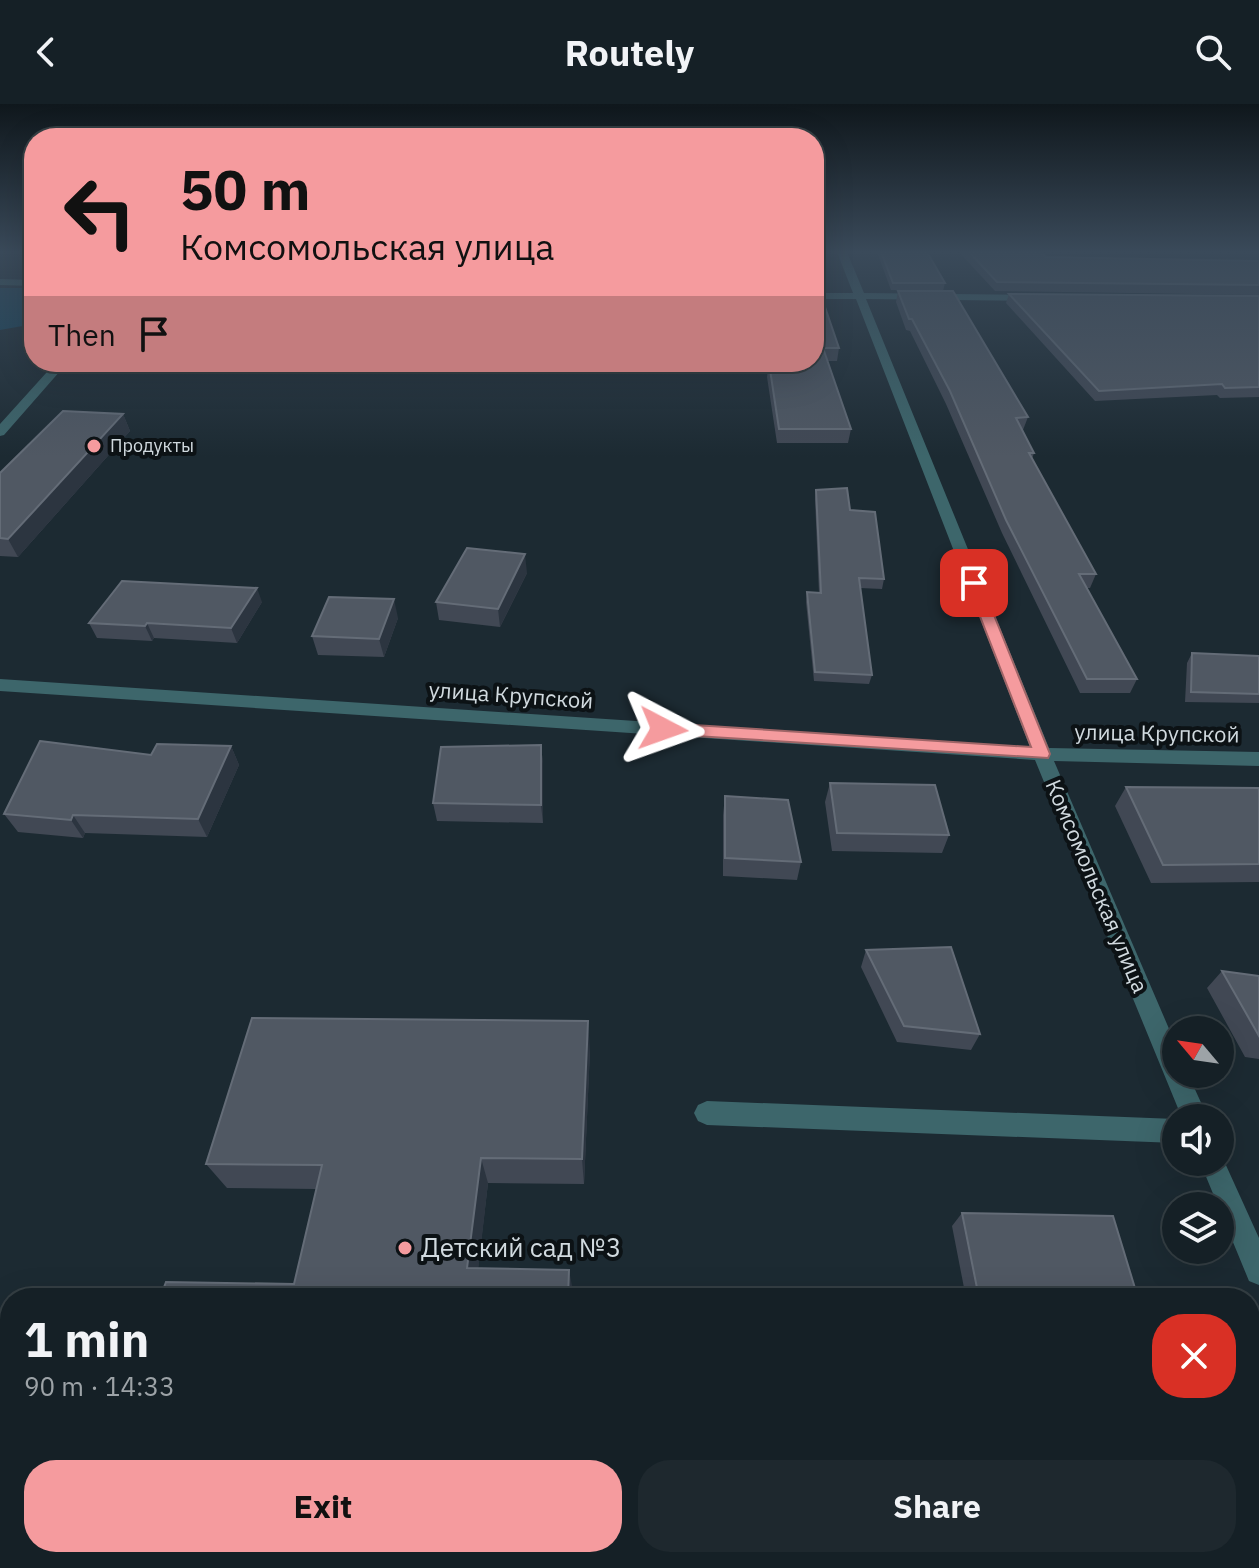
<!DOCTYPE html>
<html lang="en">
<head>
<meta charset="utf-8">
<style>
	:root { --surface:#152026; --page:#1e282e; --text:#f1f3f6; --muted:#9da3a7; --line:#343e43; --accent:#f59b9e }
	body { margin:0; font-family:"IBM Plex Sans",sans-serif; background:var(--page); color:var(--text); height:100vh; display:flex; flex-direction:column; font-size:30px; white-space:nowrap }
	* { box-sizing:border-box; margin:0 }
	p { font-size:26px; color:var(--muted) }
	.icon { flex:none; width:44px; height:44px; fill:none; stroke:currentColor; stroke-width:2; stroke-linecap:round; stroke-linejoin:round }
	.map { position:relative; flex:1; overflow:hidden }
	.drawer { position:absolute; left:0px; top:1184px; width:1260px; height:280px; display:flex; flex-direction:column; background:var(--surface); border-radius:32px 32px 0 0; box-shadow:0 8px 32px #0002,0 0 0 2px var(--line) }
	.drawer>* { flex:none }
	.top-card { position:absolute; left:24px; top:24px; width:800px; height:244px; border-radius:32px; box-shadow:0 8px 32px #0002,0 0 0 2px var(--line); background:#f59b9e; color:#111; overflow:hidden }
	.needle { width:52px; rotate:299deg }
	.tools { position:absolute; left:1162px; top:912px; display:grid; gap:16px }
	.tools a { display:grid; place-items:center; width:72px; height:72px; border-radius:50%; background:var(--surface); box-shadow:0 8px 32px #0002,0 0 0 2px var(--line); font-size:40px }
	.pin { position:absolute; display:grid; place-items:center; width:68px; height:68px; color:#fff; margin:-34px; border-radius:16px; box-shadow:0 4px 12px #0006 }
	.me { position:absolute; width:88px; margin:-44px; rotate:94deg; stroke-linejoin:round; filter:drop-shadow(0 0 6px #0008) }
	.turn { display:flex; align-items:center; gap:28px; height:168px; padding:0 24px; font-size:36px }
	.turn .icon { width:104px; height:104px; stroke-width:2.5 }
	.turn b { display:block; font-size:56px; line-height:68px }
	.then { display:flex; align-items:center; height:76px; padding:0 24px; background:#0003; gap:16px; font-size:30px }
	.round { display:grid; place-items:center; flex:none; width:84px; height:84px; border-radius:32px; background:var(--page) }
	.overview { display:flex; align-items:center; justify-content:space-between; height:136px; padding:0 24px }
	h1 { font-size:48px; font-weight:700; line-height:60px }
	.action { display:flex; gap:16px; margin-top:auto; padding:16px 24px }
	.action a { flex:1; height:92px; border-radius:32px; background:var(--accent); color:#111; font-size:32px; font-weight:700; line-height:92px; text-align:center }
	.action a+a { background:var(--page); color:var(--text) }
	header { display:flex; justify-content:space-between; align-items:center; height:104px; padding:0 24px; background:var(--surface); font-size:36px; font-weight:700 }
	.map>svg:first-child { display:block }
	.green { fill:#14465f }
	.lines { fill:none; stroke-linecap:round; stroke-linejoin:round }
	.service { fill:#3d666b; fill-rule:evenodd }
	.minor { fill:#3d666b; fill-rule:evenodd }
	.tertiary { fill:#3d666b; fill-rule:evenodd }
	.wall { fill:#414854 }
	.shaded-wall { fill:#2c3540 }
	.building { fill:#505863; stroke:#646c77; stroke-width:2 }
	.route { fill:#f59b9e; stroke:#9f6567; stroke-width:2 }
	.poi-dot { fill:#f59b9e; stroke:#0c1215; stroke-width:3 }
	.labels { text-anchor:middle; stroke-width:8; stroke-linejoin:round; paint-order:stroke }
	.far-poi-label { font-size:18px; fill:#d1dadf; stroke:#0c1215; text-anchor:start }
	.street-label { font-size:22px; fill:#d1dadf; stroke:#0c1215 }
	.near-poi-label { font-size:26px; fill:#d1dadf; stroke:#0c1215; text-anchor:start }
</style>
</head>
<body>
<header><svg class="icon" aria-label="back" viewBox="0 0 24 24"><path d="M15 5l-7 7 7 7"/></svg>Routely<svg class="icon" aria-label="search" viewBox="0 0 24 24"><circle cx="10" cy="10" r="6"/><path d="M15 15l6 6"/></svg></header>
<div class="map">
<svg width="1259" height="1464" viewBox="0 0 1259 1464">
	<rect width="100%" height="100%" fill="#1c2a32"/>
	<path class="green" d="M0,184H34V220L0,226Z"/>
	<g class="lines">
		<path class="service" d="M707,997L1176,1015V1039L707,1021L698,1017L694,1009L698,1001Z"/>
		<path class="minor" d="M837,148H847L864,189L1035,191L1040,194L1035,197L866,195L1049,644L1259,648V662L1054,657L1176,941V970H1188L1208,1014H1182L1035,656L0,587V575L1030,643L856,195H814V189H853Z
			M1220,1048L1259,1134V1181L1249,1177L1200,1058H1220Z"/>
		<path class="tertiary" d="M0,175L34,176V182L0,181Z
			M56,258H68L4,331L0,332V320Z"/>
	</g>
	<path class="wall" d="M877,148H927L945,179L943,187L891,186Z
		M959,148H1041L1046,153L1259,157V191L995,187Z
		M898,187L1028,313L1023,326H1022L1034,349L1032,355L1096,470L1090,484H1087L1137,575L1130,589H1080L1002,429L946,300L910,227L906,226L896,198Z
		M1009,190L1259,192V293L1220,294L1217,291L1095,297L1006,199Z
		M819,203L839,244L837,257H828L851,325L848,339H777L767,273L769,259L814,258Z
		M92,258H159L151,267L95,266Z
		M123,310L130,327L18,453L0,452V369Z
		M816,386L850,406L884,475L882,485L860,484L872,571L869,580L814,577L806,498L807,488L819,489L815,395Z
		M527,469L500,523L439,516L436,498Z
		M262,498L237,539L154,534L152,537L97,534L89,519Z
		M398,514L384,553L318,551L312,532Z
		M1192,549L1259,552V599L1185,598L1187,559Z
		M541,641L543,660V719L437,717L433,699Z
		M231,642L239,661L207,733L85,729L83,734L18,728L4,710L151,651Z
		M830,679L949,731L942,749L832,747L825,698Z
		M1126,683L1259,684V778L1151,779L1115,702Z
		M725,692L801,758L797,776L723,772V711Z
		M866,846L980,930L971,946L897,938L861,863Z
		M1222,867L1259,872V955L1245,953L1207,884Z
		M590,946L584,1080L488,1079L478,1164L573,1187L572,1194H160L294,1180L316,1085L227,1084L206,1060Z
		M962,1109L1138,1194H966L952,1122Z"/>
	<path class="shaded-wall" d="M147,258H159L151,267Z
		M123,310L130,327L18,453L8,435Z
		M525,450L527,469L500,523L498,505Z
		M257,484L262,498L237,539L231,524Z
		M394,495L398,514L384,553L379,535Z
		M147,519L154,534L152,537L145,522Z
		M541,641L543,660V719L541,701Z
		M231,642L239,661L207,733L198,715Z
		M73,711L85,729L83,734L71,716Z
		M588,917L590,946L584,1080L582,1055Z
		M481,1054L488,1079L476,1185L467,1164Z
		M569,1166L573,1187L572,1194H568Z"/>
	<path class="building" d="M881,148H927L945,179H893Z
		M969,148H1041L1046,153L1259,157V181L997,178Z
		M898,187H953L1028,313L1016,314L1034,349H1029L1096,470H1079L1137,575H1087L1006,416L950,287L912,215H909Z
		M814,189L819,203H825L839,244H823L851,325H779L769,259L814,258Z
		M1009,190L1259,192V283L1225,284L1222,280L1099,287Z
		M63,307L123,310L8,435L0,434V369Z
		M847,384L850,406L875,408L884,475L859,474L872,571L815,568L807,488L821,489L816,386Z
		M467,444L525,450L498,505L436,498Z
		M122,477L257,484L231,524L147,519L145,522L89,519Z
		M329,493L394,495L379,535L312,532Z
		M1192,549L1259,552V590L1191,588Z
		M40,637L151,651L157,640L231,642L198,715L73,711L71,716L4,710Z
		M541,641V701L433,699L441,643Z
		M830,679L935,681L949,731L837,729Z
		M1126,683L1259,684V760L1163,761Z
		M725,692L788,696L801,758L725,754Z
		M951,843L980,930L904,922L866,846Z
		M1222,867L1259,872V932Z
		M252,914L588,917L582,1055L481,1054L467,1164L569,1166L568,1194H160L166,1178L294,1180L322,1061L206,1060Z
		M962,1109L1113,1112L1138,1194H979Z"/>
	<linearGradient id="sky" x2="0" y2="1"><stop stop-color="#0f171c"/><stop offset="0.42" stop-color="#3a4a5a"/><stop offset="1" stop-color="#3a4a5a" stop-opacity="0"/></linearGradient>
	<rect width="1259" height="353" fill="url(#sky)"/>
	<path class="route" d="M974,474L981,479L1050,650L1048,654L663,630L655,625L663,619L1031,643L967,479Z"/>
	<g class="poi-dot">
		<circle cx="94" cy="342" r="8"/>
		<circle cx="405" cy="1144" r="8"/>
	</g>
	<g class="labels">
		<g class="far-poi-label">
			<text x="110" y="348">Продукты</text>
		</g>
		<g class="street-label">
			<text transform="translate(511 591) rotate(4)" y="8">улица Крупской</text>
			<text transform="translate(1157 629) rotate(1)" y="8">улица Крупской</text>
			<text transform="translate(1097 782) rotate(67)" y="8">Комсомольская улица</text>
		</g>
		<g class="near-poi-label">
			<text x="421" y="1153">Детский сад №3</text>
		</g>
	</g>
</svg>
<div class="tools">
<a><svg class="needle" viewBox="-14 -14 28 28"><path d="M0-13l5 13h-10z" fill="#e53935"/><path d="M0 13l5-13h-10z" fill="#9da3a7"/></svg></a>
<a><svg class="icon" aria-label="sound" viewBox="0 0 24 24"><path d="M4 9h4l5-4v14l-5-4H4zM17 9q2 3 0 6"/></svg></a>
<a><svg class="icon" aria-label="layers" viewBox="0 0 24 24"><path d="M12 4l9 5-9 5-9-5zM3 14l9 5 9-5"/></svg></a>
</div>
<div class="pin" style="left:974px;top:479px;background:#d93025"><svg class="icon" aria-label="arrive" viewBox="0 0 24 24"><path d="M6 21V4h12l-3 4 3 4H6"/></svg></div>
<svg class="me" style="left:663px;top:625px" viewBox="-20 -20 40 40"><path d="M0-17L14 15 0 8-14 15z" fill="#f59b9e" stroke="#fff" stroke-width="4"/></svg>
<div class="top-card">
<div class="turn"><svg class="icon" aria-label="left" viewBox="0 0 24 24"><path d="M17 20v-9H6M10 6l-5 5 5 5"/></svg><div><b>50 m</b>Комсомольская улица</div></div>
<div class="then">Then<svg class="icon" aria-label="arrive" viewBox="0 0 24 24"><path d="M6 21V4h12l-3 4 3 4H6"/></svg></div>
</div>
<section class="drawer">
<div class="overview"><div><h1>1 min</h1><p>90 m · 14:33</p></div><a class="round" style="background:#d93025;color:#fff"><svg class="icon" aria-label="close" viewBox="0 0 24 24"><path d="M6 6l12 12M18 6L6 18"/></svg></a></div>
<div class="action"><a>Exit</a><a>Share</a></div>
</section>
</div>
</body>
</html>
